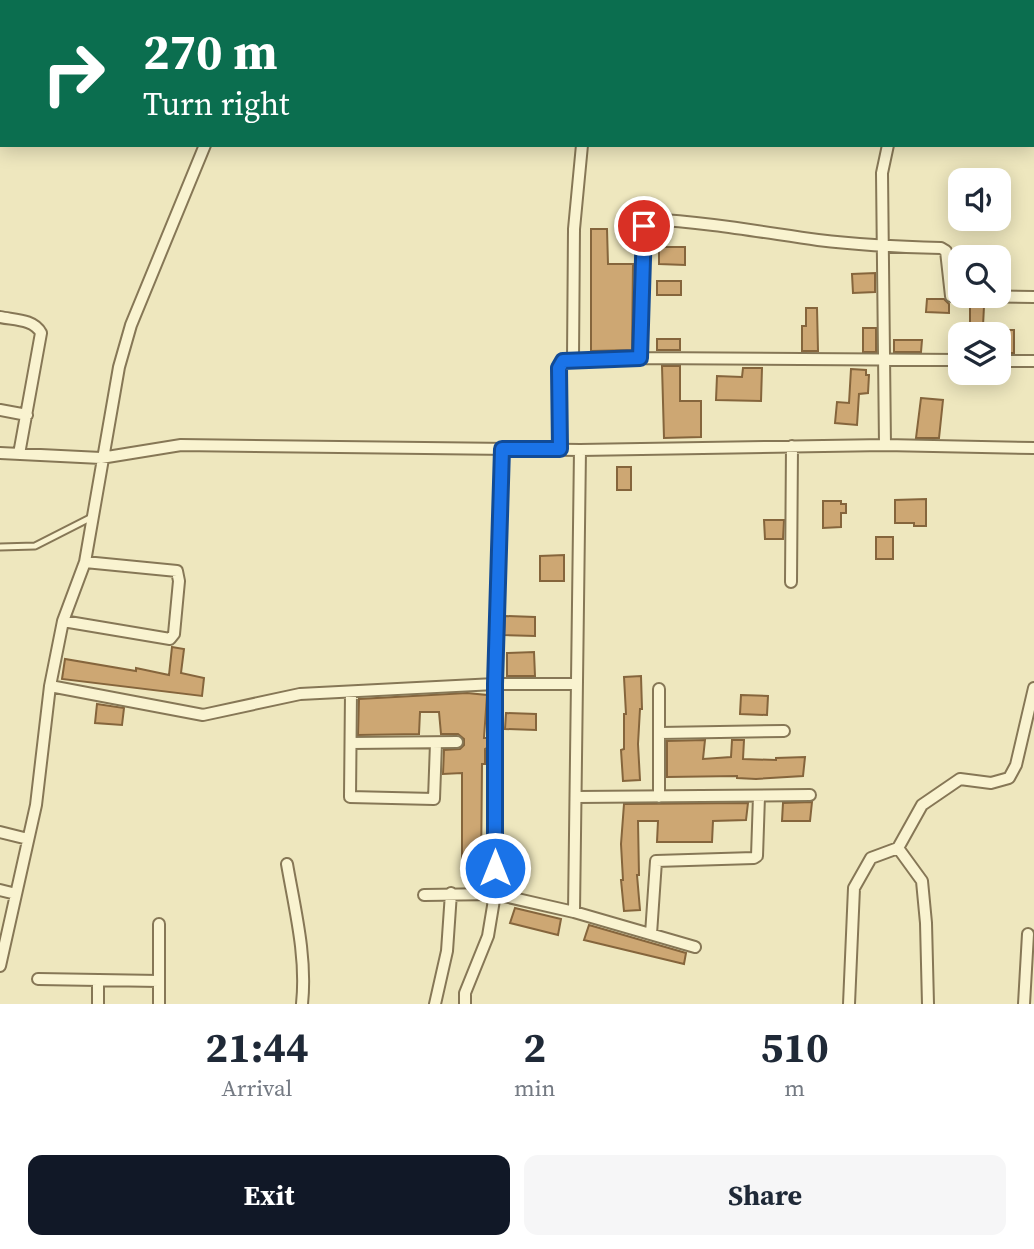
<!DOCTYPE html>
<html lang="en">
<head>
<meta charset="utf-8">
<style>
	:root { --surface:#fff; --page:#f6f6f7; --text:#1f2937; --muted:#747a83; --accent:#111827 }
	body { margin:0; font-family:"Source Serif 4",serif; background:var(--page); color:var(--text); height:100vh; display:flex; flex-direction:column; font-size:26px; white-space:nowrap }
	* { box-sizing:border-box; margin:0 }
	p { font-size:23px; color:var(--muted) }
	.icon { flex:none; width:38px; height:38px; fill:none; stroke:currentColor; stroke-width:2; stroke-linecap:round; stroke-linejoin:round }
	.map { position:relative; height:1004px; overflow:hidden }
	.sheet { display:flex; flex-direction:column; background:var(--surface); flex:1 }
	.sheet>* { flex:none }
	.banner { position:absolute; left:0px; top:0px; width:1034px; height:147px; box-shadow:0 4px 18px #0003; background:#0b6e4f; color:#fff; overflow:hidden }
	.tools { position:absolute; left:948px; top:168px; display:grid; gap:14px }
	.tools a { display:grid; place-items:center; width:63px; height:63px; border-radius:14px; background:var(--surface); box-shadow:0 4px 18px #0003; font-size:35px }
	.pin { position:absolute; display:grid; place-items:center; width:60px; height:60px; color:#fff; margin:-30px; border:4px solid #fff; border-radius:50%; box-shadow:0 2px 7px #0007 }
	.me { position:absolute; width:77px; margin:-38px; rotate:0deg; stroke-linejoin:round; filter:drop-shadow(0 0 5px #0008) }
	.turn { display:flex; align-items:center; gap:24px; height:147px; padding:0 28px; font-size:32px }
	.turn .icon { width:91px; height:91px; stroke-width:2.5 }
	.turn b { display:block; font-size:49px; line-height:60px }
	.eta { display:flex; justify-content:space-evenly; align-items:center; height:119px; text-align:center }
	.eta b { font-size:42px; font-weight:700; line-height:49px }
	.button { display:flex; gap:14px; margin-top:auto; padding:14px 28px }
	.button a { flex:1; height:80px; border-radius:14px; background:var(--accent); color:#fff; font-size:28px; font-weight:700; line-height:80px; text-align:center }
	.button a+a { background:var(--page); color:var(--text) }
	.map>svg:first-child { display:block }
	.building { fill:#cda773; stroke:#85653c; stroke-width:2 }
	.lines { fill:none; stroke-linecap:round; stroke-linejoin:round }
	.lane-casing { stroke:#867756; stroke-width:9 }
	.street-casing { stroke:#867756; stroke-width:14 }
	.lane { stroke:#f9f3d0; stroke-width:5 }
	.street { stroke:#f9f3d0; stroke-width:10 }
	.route-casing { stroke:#114b97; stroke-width:18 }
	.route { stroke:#1a73e8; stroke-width:12 }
</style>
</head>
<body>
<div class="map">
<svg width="1034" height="1004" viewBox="0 0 1034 1004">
	<rect width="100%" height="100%" fill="#eee7be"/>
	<path class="building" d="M591,229H607L608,264H633L632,350L591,351Z
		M659,247H685V265L659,264Z
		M875,273V292L853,293L852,274Z
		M657,281H681V295H657Z
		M927,299H944L949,304V313L926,312Z
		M970,306H984L983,326H970Z
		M806,308H817L818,351H802V326H806Z
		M863,328H876V352H863Z
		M999,330H1014V353H999Z
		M657,339H680V350H657Z
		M894,340H922L921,352H894Z
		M662,366H680V401H701V437L664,438Z
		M743,368H762L761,401L716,400L717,376L742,377Z
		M851,369L866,370V375H869L868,393L859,394L857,425L835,423L837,402L849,403Z
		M921,398L943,400L939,438H916Z
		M617,467H631V490H617Z
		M926,499V526H914V523H895V500Z
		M823,501H841V504H846V513H841V527L823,528Z
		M764,520H784L783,539H765Z
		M876,537H893V559H876Z
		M564,555V581H540V556Z
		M505,616L535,617V636L504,635Z
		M172,647L184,649L181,673L204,678L202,696L62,679L65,659L136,671V668L169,675Z
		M534,652L535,676H507V653Z
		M641,676L642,709H640L638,744L640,780L623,781L621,750L624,749V714H626L624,677Z
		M467,693L487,695L484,738H487V748L485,749V764H482L481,875L462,877V773L443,774L444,750L460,749L464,745V739L458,734H441L439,712H420L419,734L358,735L359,699Z
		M741,695L768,696L767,715L740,714Z
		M97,704L124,708L122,725L95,723Z
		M506,713L536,714V730L505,729Z
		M705,740L703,759L731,757L732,740H744L743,759L776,760V758L805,757L803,776L756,779L737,778V776L667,777V741Z
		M812,802L810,821H782L783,803Z
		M748,803L746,820L713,821L712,842H657L658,821H638L639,875H637L640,910L624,911L621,880H623L621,844L624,804Z
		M515,908L561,919L558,935L510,923Z
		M589,925L686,953L684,964L584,940Z"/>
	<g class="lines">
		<g class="lane-casing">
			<path id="lane" d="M0,547L35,546L92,517"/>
		</g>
		<g class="street-casing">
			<path id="street" d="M11,0L15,2
				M439,0V2
				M503,0V2
				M579,0V2
				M639,0L640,2
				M27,2L28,0
				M78,2L79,0
				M133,2V0
				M241,2V0
				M801,2V0
				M932,2V0
				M986,2L987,0
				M1032,97H1034
				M0,317C14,320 34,319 41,333L19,454
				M640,358L643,232L648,219C706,222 761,232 818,240C859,245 900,247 941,248L946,251L951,296L1034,297
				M573,359L574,229L582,145
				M999,361H1034
				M0,410L27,415
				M885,445L882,173L888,145
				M560,449L559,368L563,361L640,358L961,360
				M0,453L101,458L181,445L580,450L885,445L1034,448
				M791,582L792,446
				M63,621L170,639L174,634L179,581L177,571L85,562
				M50,686L203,715L300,694L495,684H576
				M659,689V797
				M351,693L350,797L434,799L436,743
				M660,733L784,731
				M351,743L457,742
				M577,797L810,795
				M0,832L28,839
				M898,848L922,805L960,779L991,783L1009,778L1016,765L1034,688
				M287,864C295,910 307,957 302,1004
				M0,890L16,894
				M424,895L495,894L574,912L695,947
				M574,912L580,450
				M651,934L656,861L754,858L757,856L759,796
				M0,966L36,805L50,686L63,621L85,562L119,367L131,325L205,145
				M38,979L159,981
				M98,980V1004
				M159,1004V924
				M435,1004L447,951L451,893
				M465,1004V993L488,936L495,894V684L502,449
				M849,1004L854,888L871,858L898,848L922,881L926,923L928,1004
				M1024,1004L1028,934"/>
		</g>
		<use href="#lane" class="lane"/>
		<use href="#street" class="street"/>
	</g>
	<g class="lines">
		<g class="route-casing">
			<path id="route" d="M495,868V684L502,449H560L559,368L563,361L640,358L644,226"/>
		</g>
		<use href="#route" class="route"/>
	</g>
</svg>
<div class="tools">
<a><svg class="icon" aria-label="sound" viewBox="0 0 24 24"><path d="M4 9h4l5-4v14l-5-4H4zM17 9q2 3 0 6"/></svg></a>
<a><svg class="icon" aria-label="search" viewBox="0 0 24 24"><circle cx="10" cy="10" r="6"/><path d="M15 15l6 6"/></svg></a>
<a><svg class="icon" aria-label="layers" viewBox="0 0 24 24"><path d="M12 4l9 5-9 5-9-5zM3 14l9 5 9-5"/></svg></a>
</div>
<div class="pin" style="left:644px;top:226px;background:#d93025"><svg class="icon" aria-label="arrive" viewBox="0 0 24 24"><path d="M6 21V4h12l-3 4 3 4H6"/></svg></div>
<svg class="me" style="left:495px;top:868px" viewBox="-20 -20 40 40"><circle r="17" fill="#1a73e8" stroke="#fff" stroke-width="3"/><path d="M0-11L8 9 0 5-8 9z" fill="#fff"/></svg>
<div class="banner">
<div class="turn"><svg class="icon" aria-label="right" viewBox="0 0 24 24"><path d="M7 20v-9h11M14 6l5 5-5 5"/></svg><div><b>270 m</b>Turn right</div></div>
</div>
</div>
<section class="sheet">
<div class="eta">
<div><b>21:44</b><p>Arrival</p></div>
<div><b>2</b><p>min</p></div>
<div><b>510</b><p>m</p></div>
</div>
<div class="button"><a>Exit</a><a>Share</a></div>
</section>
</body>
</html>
